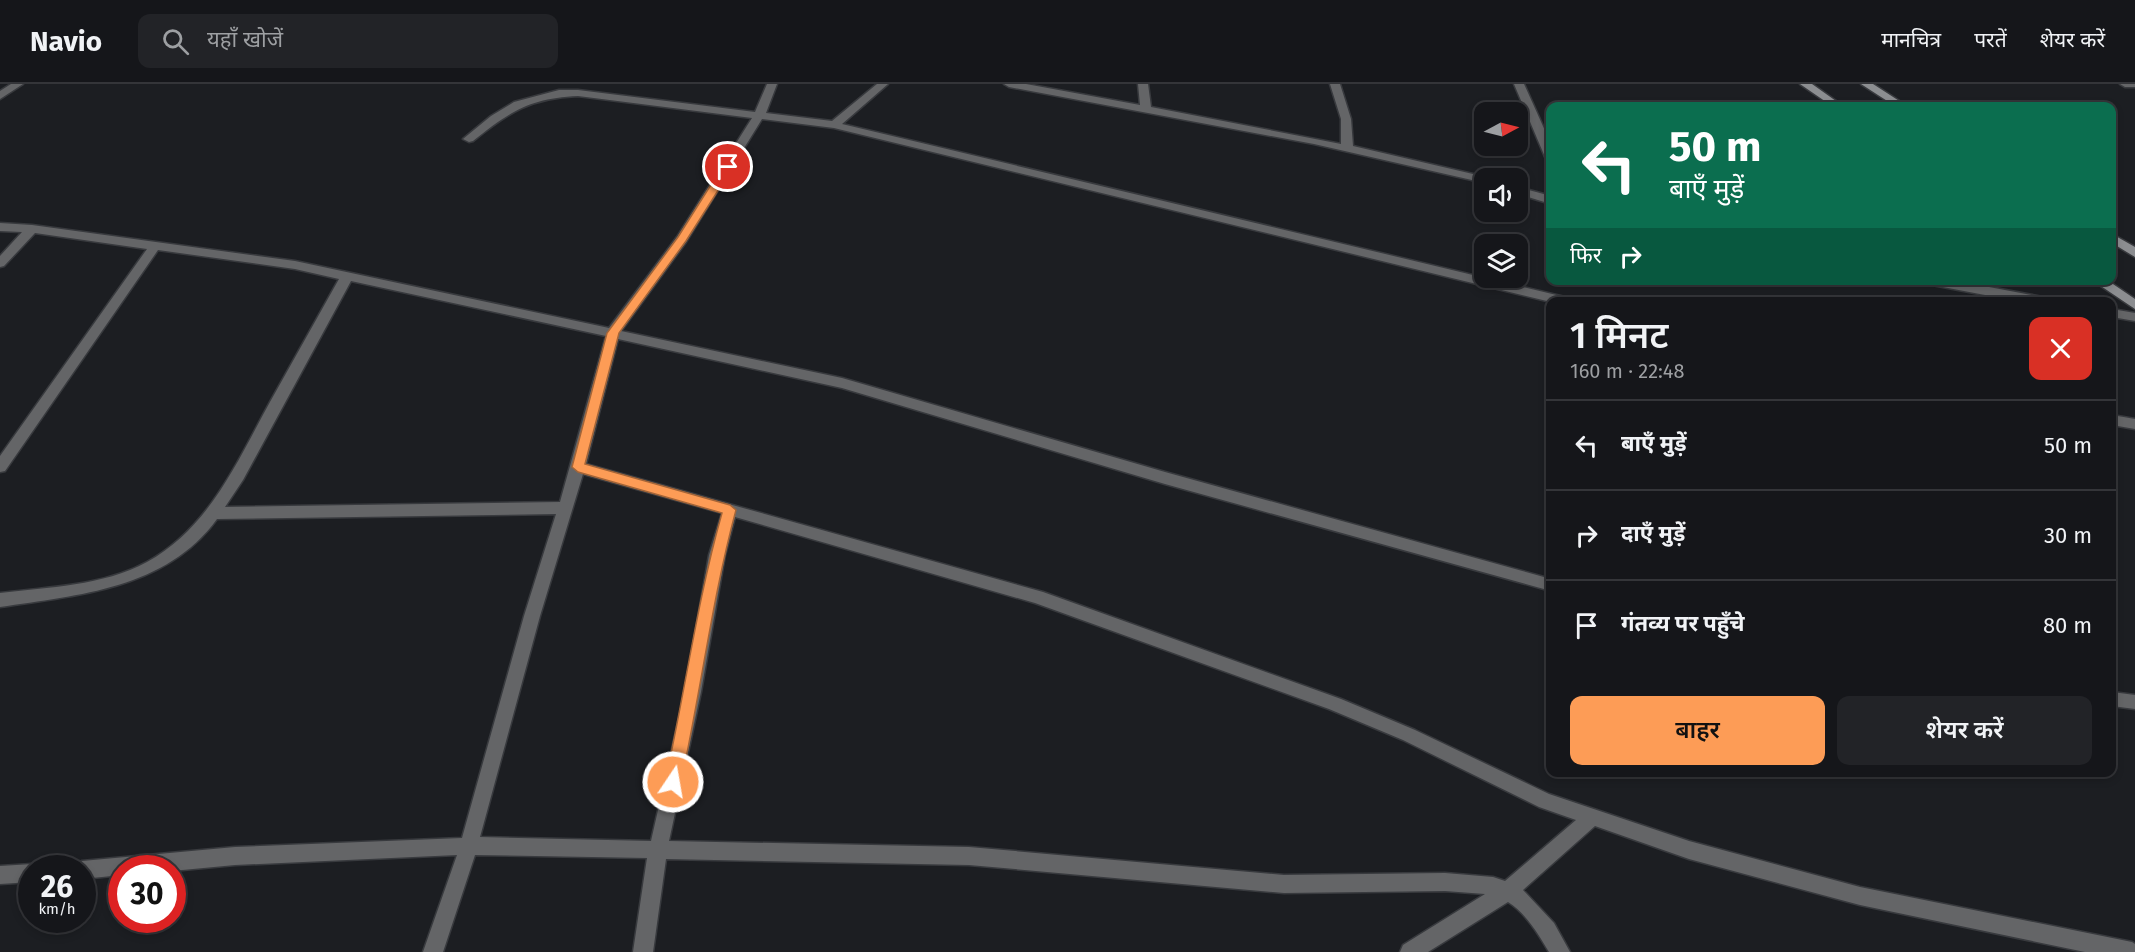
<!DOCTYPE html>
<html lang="hi">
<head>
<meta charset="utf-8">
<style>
	:root { --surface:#15161a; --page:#222327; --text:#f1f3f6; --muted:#9d9fa2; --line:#343539; --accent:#fd9c56 }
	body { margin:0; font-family:"Fira Sans","Noto Sans Devanagari",sans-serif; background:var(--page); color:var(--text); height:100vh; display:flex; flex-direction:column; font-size:22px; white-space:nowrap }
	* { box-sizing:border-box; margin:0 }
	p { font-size:20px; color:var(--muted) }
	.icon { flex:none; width:33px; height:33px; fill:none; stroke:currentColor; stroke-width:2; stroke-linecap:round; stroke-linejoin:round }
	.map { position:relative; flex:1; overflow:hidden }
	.drawer { position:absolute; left:1546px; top:213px; width:570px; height:480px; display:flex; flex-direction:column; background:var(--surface); border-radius:12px; box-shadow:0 3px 9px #0003,0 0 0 2px var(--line) }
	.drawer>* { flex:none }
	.top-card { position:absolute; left:1546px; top:18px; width:570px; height:183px; border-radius:12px; box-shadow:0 3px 9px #0003,0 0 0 2px var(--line); background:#0b6e4f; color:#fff; overflow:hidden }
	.needle { width:39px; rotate:83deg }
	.buttons { position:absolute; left:1474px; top:18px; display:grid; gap:12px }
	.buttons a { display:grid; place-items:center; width:54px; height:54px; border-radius:12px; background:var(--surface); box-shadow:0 3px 9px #0003,0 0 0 2px var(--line); font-size:30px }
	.speed { position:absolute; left:18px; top:771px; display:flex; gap:12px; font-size:30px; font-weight:700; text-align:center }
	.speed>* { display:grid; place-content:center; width:78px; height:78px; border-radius:50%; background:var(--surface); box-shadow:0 3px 9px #0003,0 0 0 2px var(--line); line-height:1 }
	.speed small { font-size:15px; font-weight:400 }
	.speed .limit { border:9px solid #d22; background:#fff; color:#111 }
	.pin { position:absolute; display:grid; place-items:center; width:51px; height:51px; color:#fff; margin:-26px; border:3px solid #fff; border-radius:50%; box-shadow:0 2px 6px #0007 }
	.me { position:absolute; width:66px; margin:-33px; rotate:12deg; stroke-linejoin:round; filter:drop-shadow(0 0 4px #0008) }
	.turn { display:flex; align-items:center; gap:21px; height:126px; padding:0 24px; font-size:27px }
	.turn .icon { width:78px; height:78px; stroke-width:2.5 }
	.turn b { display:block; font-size:42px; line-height:51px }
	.then { display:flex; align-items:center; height:57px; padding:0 24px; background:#0003; gap:12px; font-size:22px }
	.round { display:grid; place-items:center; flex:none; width:63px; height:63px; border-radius:12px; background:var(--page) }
	.summary { display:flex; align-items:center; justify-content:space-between; height:102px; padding:0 24px }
	h1 { font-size:36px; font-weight:600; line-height:45px }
	.cta { display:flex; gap:12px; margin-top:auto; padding:12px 24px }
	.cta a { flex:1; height:69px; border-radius:12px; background:var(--accent); color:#111; font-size:24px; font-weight:600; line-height:69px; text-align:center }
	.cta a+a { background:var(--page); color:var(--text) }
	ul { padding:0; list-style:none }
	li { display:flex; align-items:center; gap:18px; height:90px; padding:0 24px; border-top:2px solid var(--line) }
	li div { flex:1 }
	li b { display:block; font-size:22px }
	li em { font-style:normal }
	header { display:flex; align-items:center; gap:36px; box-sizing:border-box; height:84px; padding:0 30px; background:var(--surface); border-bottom:2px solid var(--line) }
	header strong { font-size:28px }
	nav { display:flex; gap:33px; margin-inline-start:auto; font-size:21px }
	.search { width:420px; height:54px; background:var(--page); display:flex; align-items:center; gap:15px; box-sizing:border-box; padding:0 21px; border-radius:12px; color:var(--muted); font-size:22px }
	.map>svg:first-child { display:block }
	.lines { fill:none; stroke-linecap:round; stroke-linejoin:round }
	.street-casing { stroke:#383a3e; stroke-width:3 }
	.secondary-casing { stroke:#383a3e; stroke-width:3 }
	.street { fill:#646567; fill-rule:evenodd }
	.secondary { fill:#8c8e91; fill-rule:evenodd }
	.route { fill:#fd9c56; stroke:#a46538; stroke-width:1.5 }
</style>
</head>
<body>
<header>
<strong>Navio</strong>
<div class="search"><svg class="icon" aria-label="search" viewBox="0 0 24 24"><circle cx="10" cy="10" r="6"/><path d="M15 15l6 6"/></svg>यहाँ खोजें</div>
<nav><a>मानचित्र</a><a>परतें</a><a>शेयर करें</a></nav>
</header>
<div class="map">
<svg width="2135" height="868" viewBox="0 0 2135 868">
	<rect width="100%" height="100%" fill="#1c1e22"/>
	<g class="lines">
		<g class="street-casing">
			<path id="street" d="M11,0H23L0,15V7Z
				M767,0H777L766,29L832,37L877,0H888L842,40L1569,214L1575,218H1551L834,44L762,35L686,158L621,247L842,294L1165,388L1551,495V507L1165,400L842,304L618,255L586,380L1043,508L1341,615L1415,646L1549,710L1689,757L1860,803L2132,858L2135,860V868H2085L1860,821L1689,775L1595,742L1523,806L1554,839L1570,868H1549C1539,851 1525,828 1508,818L1428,868H1400L1403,861L1485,810L1445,807L1284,809L969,781L666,775L653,868H633L647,774L475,771L443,868H423L457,771L235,781L172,787V784H122V791L82,795V784H73L75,780L82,777L235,763L462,754L524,532L556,430L217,435C166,505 79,511 0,523V509C48,503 103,502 147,478C209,444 237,378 270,318C293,277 316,236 339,195L295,185L158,166L5,387L0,388V372L147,165L35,149L4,182L0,183V172L22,148L0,147V139L32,141L295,177L609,244L677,153L752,34L578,12C530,14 509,28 473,57L469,58L463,55L491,32L514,18L559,6H578L755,28ZM351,197L606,252L560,418L225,423L243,396ZM583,390L722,429L709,471L685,608L651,757L480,753L540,532ZM735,433L1035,519L1329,625L1403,656L1539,723L1576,736L1505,797L1493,793L1445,789L1284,791L969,763L669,757L701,608L725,471Z
				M1004,0H1026L1140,21L1138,0H1148L1151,23L1341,60V35L1330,0H1340L1351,35L1353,62L1490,94H1485V99L1314,60L1009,3Z
				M1514,0H1524L1551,60V76L1545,73Z
				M2120,0H2135V3H2125Z
				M1518,103L1551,112V120L1518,110Z
				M1921,196H1952L2048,214L2054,218H2022L1927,200Z
				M2112,225L2135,229V237L2112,233Z
				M2112,331L2135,335V345L2112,341Z
				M2112,608L2135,611V625L2112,622Z
				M32,780L39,784H32V798L0,800V782Z"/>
		</g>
		<g class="secondary-casing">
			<path id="secondary" d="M1800,0H1812L1843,22H1832Z
				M1861,0H1873L1907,22H1895Z
				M2112,150L2135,163V173L2112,159Z
				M2092,196H2107L2135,215V225Z"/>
		</g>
		<use href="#street" class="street"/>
		<use href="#secondary" class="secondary"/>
	</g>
	<path class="route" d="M724,80L733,83L686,157L619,249L585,380L730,421L736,426C712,515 701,607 681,698L679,703L673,705L668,703L665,698C685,608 697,517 722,429L578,388L572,383L607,249L678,153Z"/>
</svg>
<div class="buttons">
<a><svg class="needle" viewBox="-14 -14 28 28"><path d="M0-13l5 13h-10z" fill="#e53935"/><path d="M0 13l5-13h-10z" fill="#9d9fa2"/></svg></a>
<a><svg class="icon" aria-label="sound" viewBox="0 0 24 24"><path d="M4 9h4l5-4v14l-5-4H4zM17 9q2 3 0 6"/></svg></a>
<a><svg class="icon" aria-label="layers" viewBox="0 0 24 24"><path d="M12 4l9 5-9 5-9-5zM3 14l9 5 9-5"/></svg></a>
</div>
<div class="speed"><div>26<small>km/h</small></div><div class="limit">30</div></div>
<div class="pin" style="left:728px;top:83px;background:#d93025"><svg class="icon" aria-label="arrive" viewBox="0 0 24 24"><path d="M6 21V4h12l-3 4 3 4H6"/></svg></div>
<svg class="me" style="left:673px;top:698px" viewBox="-20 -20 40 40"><circle r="17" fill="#fd9c56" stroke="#fff" stroke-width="3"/><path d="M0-11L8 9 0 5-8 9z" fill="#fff"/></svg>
<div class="top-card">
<div class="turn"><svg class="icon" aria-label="left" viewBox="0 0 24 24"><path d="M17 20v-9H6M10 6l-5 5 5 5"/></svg><div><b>50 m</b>बाएँ मुड़ें</div></div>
<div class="then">फिर<svg class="icon" aria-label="right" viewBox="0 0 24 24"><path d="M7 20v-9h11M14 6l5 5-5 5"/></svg></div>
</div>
<section class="drawer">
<div class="summary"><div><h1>1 मिनट</h1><p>160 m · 22:48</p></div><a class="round" style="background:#d93025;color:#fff"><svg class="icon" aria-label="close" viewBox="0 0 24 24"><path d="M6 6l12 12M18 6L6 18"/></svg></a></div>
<ul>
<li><svg class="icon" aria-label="left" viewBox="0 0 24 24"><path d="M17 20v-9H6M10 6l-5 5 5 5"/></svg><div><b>बाएँ मुड़ें</b></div><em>50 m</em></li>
<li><svg class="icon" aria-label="right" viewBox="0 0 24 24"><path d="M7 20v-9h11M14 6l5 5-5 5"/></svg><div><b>दाएँ मुड़ें</b></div><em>30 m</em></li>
<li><svg class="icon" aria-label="arrive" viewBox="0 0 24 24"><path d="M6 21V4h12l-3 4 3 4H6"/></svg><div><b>गंतव्य पर पहुँचे</b></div><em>80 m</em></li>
</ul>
<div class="cta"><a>बाहर</a><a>शेयर करें</a></div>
</section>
</div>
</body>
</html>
